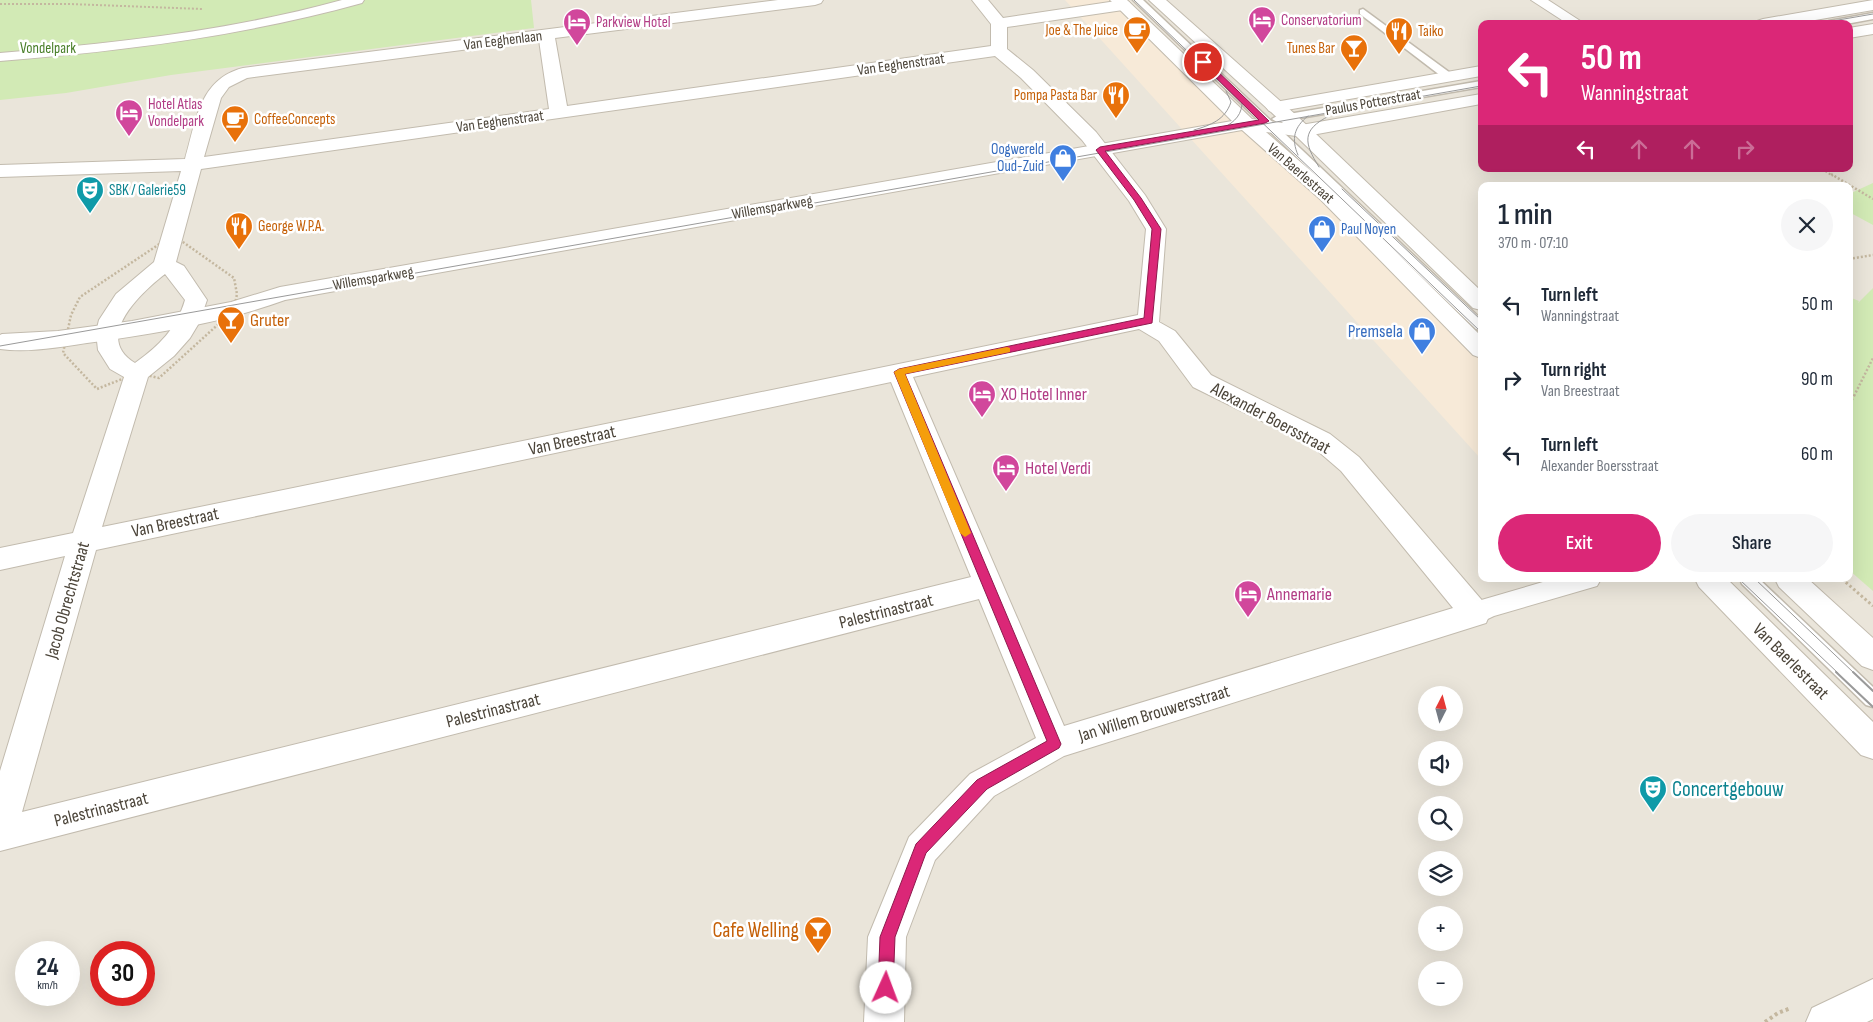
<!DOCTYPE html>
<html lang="en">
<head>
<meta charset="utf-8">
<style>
	:root { --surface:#fff; --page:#f6f6f7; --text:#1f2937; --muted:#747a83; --accent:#db2777 }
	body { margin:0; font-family:"Sofia Sans Condensed",sans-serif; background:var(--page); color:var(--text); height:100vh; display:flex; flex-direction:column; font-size:19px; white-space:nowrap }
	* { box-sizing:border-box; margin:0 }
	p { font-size:16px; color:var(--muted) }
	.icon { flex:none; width:28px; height:28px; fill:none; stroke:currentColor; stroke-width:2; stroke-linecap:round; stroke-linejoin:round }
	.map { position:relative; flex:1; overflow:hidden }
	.details { position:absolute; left:1478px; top:182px; width:375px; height:400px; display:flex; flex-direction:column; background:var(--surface); border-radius:10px; box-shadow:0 5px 20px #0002 }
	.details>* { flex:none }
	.banner { position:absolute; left:1478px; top:20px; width:375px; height:152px; border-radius:10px; box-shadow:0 5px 20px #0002; background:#db2777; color:#fff; overflow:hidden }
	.needle { width:32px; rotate:6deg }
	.buttons { position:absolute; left:1418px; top:686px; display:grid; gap:10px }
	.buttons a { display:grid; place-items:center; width:45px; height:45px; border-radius:50%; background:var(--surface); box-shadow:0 5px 20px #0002; font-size:25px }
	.speed { position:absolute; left:15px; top:941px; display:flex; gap:10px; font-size:25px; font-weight:700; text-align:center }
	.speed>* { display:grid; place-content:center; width:65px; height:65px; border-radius:50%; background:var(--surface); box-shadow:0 5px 20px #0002; line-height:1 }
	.speed small { font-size:12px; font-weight:400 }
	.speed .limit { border:8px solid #d22; background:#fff; color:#111 }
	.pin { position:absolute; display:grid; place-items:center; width:42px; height:42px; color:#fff; margin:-21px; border:2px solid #fff; border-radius:50%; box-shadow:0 1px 5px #0007 }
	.me { position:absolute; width:55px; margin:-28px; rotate:2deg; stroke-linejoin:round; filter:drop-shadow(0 0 4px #0008) }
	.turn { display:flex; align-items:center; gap:18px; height:105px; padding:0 20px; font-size:22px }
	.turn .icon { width:65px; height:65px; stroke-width:2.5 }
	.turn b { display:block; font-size:35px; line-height:42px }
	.lanes { display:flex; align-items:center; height:48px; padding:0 20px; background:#0003; justify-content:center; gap:25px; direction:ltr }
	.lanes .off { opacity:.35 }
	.round { display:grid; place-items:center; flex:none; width:52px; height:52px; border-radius:26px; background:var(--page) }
	.summary { display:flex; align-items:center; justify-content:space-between; height:85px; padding:0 20px }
	h1 { font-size:30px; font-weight:600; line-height:38px }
	.primary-button { display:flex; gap:10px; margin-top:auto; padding:10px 20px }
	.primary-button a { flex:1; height:58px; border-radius:30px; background:var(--accent); color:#fff; font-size:20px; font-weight:600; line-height:58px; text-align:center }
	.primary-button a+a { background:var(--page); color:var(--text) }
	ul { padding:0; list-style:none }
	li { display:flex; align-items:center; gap:15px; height:75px; padding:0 20px }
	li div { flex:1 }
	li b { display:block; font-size:19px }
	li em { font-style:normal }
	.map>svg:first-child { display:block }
	.residential { fill:#eae5da; fill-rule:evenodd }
	.commercial { fill:#f7ead8 }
	.green { fill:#d2eab5 }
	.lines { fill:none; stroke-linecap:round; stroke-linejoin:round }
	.service-casing { stroke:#c2bbae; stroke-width:3 }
	.pedestrian-casing { stroke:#c2bbae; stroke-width:2 }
	.minor-casing { stroke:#c2bbae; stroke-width:2 }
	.tertiary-casing { stroke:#c2bbae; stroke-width:2 }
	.path-far3 { stroke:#c4b79f; stroke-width:2; stroke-dasharray:2 2; stroke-linecap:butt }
	.path-far2 { stroke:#c4b79f; stroke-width:2.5; stroke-dasharray:2 2; stroke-linecap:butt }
	.path-far1 { stroke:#c4b79f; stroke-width:3; stroke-dasharray:2.5 2.5; stroke-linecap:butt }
	.path { stroke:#c4b79f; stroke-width:4; stroke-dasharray:3 3; stroke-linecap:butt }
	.service { fill:#fff; fill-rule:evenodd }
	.pedestrian { fill:#fff; fill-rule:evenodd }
	.minor { fill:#fff; fill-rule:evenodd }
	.tertiary { fill:#fff; fill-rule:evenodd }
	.tram-far1 { stroke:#9a9a9a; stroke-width:1 }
	.tram { stroke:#9a9a9a; stroke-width:2 }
	.route { fill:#db2777; stroke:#8e194d }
	.slow { fill:#f59e0b }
	.labels { text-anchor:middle; stroke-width:5; stroke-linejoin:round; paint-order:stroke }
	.far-hotel-label { font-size:15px; fill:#b23c85; stroke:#fff; text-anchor:start }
	.far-food-label { font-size:15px; fill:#c56008; stroke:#fff; text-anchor:end }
	.far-street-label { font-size:15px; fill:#4b4439; stroke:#fff }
	.far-park-label { font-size:15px; fill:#4a7f2a; stroke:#fff }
	.far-shop-label { font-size:15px; fill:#366cbe; stroke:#fff; text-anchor:end }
	.far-culture-label { font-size:15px; fill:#0d838f; stroke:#fff; text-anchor:start }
	.food-label { font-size:18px; fill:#c56008; stroke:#fff; text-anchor:start }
	.shop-label { font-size:18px; fill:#366cbe; stroke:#fff; text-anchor:end }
	.hotel-label { font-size:18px; fill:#b23c85; stroke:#fff; text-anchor:start }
	.street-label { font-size:18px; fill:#4b4439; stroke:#fff }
	.near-culture-label { font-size:21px; fill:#0d838f; stroke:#fff; text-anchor:start }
	.near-food-label { font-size:21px; fill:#c56008; stroke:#fff; text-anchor:end }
</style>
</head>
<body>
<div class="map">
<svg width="1873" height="1022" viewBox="0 0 1873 1022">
	<rect width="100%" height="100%" fill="#f6f3ec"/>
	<path class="residential" d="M0,0H1873V1022H0ZM1481,24H1849V169H1481ZM1481,186H1849V579H1481ZM1426,695H1454V722H1426ZM1426,750H1454V778H1426ZM1426,805H1454V832H1426ZM1426,860H1454V888H1426ZM1426,915H1454V942H1426ZM26,952H69V995H26ZM101,952H144V995H101ZM1426,970H1454V998H1426Z"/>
	<path class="commercial" d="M1065,0H1129L1481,356V459Z"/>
	<path class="green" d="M0,0H531L534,28L171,75L66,93L0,100Z
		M1873,183V225L1849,212V194Z
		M1873,288V591L1849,570V297L1859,301L1858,303Z"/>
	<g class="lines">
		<g class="service-casing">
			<path id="service" d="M1133,0H1143L1481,319V330L1476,329Z
				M1363,9L1453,75L1454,77L1453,79H1445L1360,14V10Z
				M1873,13V19L1846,24H1824L1829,21Z
				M1481,81V87L1277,122L1272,119L1277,116Z
				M1740,579H1759L1873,687V707L1866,705L1742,584Z"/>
		</g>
		<g class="pedestrian-casing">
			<path id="pedestrian" d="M342,0H364L362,3C243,36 123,51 0,61V53C115,43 230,31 342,0Z
				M1531,0H1548L1585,24H1568Z
				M1553,579H1601L1597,586L1494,616L1475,625L1466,621L1462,614L1466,607L1478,601Z"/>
		</g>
		<g class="minor-casing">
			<path id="minor" d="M778,0H823L821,3L815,5L555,38L567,106L991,46V24L972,0H988L1003,18L1123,0L1129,2L1131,5L1129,8L1123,10L1007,27V49L1033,70L1096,132L1145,195L1166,229L1159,322L1175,331L1211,375L1330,434L1359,457L1486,605L1490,614L1486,623L1064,756L994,796L935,860L906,937L904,1022H864L868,937L909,837L970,774L1036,738L979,599L0,851V771L65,556L0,570V548L73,533L124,377L110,369L98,350L96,332L99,320L116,294L154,262L181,171L0,177V165L185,159C196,122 199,79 243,68ZM539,40L549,109L204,157L221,98L229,87L247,78ZM995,56L1021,78L1082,140L1129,201L1146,229L1138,315L102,527L148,377L174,356L190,338L199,323L207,300L184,266L176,262L201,169ZM165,274L185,300C177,328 159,346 135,363C92,337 142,292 165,274ZM1139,329L1159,341L1193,387L1312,446L1341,471L1453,608L1064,726L913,377ZM891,382L971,577L22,812L96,550Z
				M1873,0V10L1792,24H1755L1757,21L1763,19Z
				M1873,24V34L1849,38V28Z
				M1481,66V76L1275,112L1269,111L1266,107L1269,103L1275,102Z
				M1481,94V104L1301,137L1294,135L1292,131L1294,127L1301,125Z"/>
		</g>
		<g class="tertiary-casing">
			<path id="tertiary" d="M1110,0H1127L1252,119L1283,123L1149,0H1166L1296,115L1481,291V310L1473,308L1296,136L1266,132L1335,192L1481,336V358L1473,355L1321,200L1242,130L285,300C222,323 153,334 87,343C60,347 28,353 0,349V335L2,334L58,331L132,321L231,302L280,287L1232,121Z
				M1695,579H1727L1873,722V759L1861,755L1699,587Z
				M1775,579H1808L1873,638V670L1862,666L1779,587Z
				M1873,979V1019L1867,1022H1806L1812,1008Z"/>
		</g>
		<path class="path-far3" d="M0,4H70L202,9
			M1822,169L1833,176"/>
		<path class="path-far2" d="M1831,174L1873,199
			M173,235L234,278L237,294L234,310L159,378L137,373L97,389L63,353L71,315L80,297Z
			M1849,259L1873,255
			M1854,396L1873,358"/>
		<path class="path-far1" d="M1849,405L1854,395
			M1842,579L1873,606"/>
		<path class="path" d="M1765,1022L1778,1013L1791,1008"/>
		<use href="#service" class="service"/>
		<use href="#pedestrian" class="pedestrian"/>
		<use href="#minor" class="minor"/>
		<use href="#tertiary" class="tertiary"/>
		<path class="tram-far1" d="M1134,0L1481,332
			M1815,24L1873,14
			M1223,128C1235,122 1243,114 1242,100
			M1194,130C1211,125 1225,120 1231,102L1226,91
			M1298,155C1291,139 1294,127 1308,116
			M1319,167C1304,143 1301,130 1329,116
			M1342,189L1481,320
			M0,346L1481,86
			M1739,579L1838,673
			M1755,579L1854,673"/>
		<path class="tram" d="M1836,672L1873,707
			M1853,672L1873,691"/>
	</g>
	<path class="route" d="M1201,60H1206L1269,121L1265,123L1105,151L1141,198L1161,229L1152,323L905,374L1061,744L1059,748L987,789L926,853L895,937L893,988L891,994L886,996L880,994L878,988L880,937L916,844L977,780L1047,741L894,372L899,369L1144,318L1152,229L1134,200L1096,150L1100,147L1259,120L1201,63Z"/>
	<path class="slow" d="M1007,347L1010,348V352L905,374L971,533L965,537L960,533L894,372L899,369Z"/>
	<defs>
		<g id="hotel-pin" transform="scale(1.4375)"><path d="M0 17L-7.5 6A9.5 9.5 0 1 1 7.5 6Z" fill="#d1479c" stroke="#fff"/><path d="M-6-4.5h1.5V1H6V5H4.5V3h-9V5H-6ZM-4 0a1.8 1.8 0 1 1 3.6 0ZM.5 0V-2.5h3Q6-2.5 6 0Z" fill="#fff"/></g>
		<g id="cafe-pin" transform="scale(1.4375)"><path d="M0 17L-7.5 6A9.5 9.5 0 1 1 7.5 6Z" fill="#e8710a" stroke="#fff"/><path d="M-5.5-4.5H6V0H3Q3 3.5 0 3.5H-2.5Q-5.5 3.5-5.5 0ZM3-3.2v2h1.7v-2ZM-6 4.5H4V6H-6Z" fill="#fff"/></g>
		<g id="restaurant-pin" transform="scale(1.4375)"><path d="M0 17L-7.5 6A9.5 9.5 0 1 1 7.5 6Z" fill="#e8710a" stroke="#fff"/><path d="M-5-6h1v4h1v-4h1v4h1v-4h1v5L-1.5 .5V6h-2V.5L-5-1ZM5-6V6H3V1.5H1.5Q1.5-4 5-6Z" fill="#fff"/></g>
		<g id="bar-pin" transform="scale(1.4375)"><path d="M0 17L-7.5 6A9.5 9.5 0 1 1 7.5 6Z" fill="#e8710a" stroke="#fff"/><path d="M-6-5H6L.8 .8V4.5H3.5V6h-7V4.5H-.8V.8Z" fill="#fff"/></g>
		<g id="shop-pin" transform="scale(1.4375)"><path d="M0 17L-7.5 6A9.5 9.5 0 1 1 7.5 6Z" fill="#3f7fe0" stroke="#fff"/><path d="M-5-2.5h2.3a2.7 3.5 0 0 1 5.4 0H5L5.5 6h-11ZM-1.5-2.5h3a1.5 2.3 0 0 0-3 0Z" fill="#fff"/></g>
		<g id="theatre-pin" transform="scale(1.4375)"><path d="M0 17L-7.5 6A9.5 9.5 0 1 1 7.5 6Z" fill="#0f9aa8" stroke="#fff"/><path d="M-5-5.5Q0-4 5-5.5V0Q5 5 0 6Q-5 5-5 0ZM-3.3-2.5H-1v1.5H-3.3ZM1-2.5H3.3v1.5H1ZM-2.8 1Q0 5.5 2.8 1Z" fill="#fff"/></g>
	</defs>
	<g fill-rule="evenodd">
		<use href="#hotel-pin" x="1262" y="20"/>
		<use href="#hotel-pin" x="577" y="22"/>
		<use href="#cafe-pin" x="1137" y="30"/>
		<use href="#restaurant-pin" x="1399" y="31"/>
		<use href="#bar-pin" x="1354" y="48"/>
		<use href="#restaurant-pin" x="1116" y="95"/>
		<use href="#hotel-pin" x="129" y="113"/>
		<use href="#cafe-pin" x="235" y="119"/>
		<use href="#shop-pin" x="1063" y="158"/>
		<use href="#theatre-pin" x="90" y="190"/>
		<use href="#restaurant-pin" x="239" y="226"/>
		<use href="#shop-pin" x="1322" y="229"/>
		<use href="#bar-pin" x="231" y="320"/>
		<use href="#shop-pin" x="1422" y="331"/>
		<use href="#hotel-pin" x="982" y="394"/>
		<use href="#hotel-pin" x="1006" y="468"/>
		<use href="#hotel-pin" x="1248" y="594"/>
		<use href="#theatre-pin" x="1653" y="789"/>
		<use href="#bar-pin" x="818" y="930"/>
	</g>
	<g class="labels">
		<g class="far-hotel-label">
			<text x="1281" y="25">Conservatorium</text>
			<text x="596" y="27">Parkview Hotel</text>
			<text x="148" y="109">Hotel Atlas<tspan x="148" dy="17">Vondelpark</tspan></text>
		</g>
		<g class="far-food-label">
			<text x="1118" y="35">Joe &amp; The Juice</text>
			<text x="1418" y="36" text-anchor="start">Taiko</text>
			<text x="1335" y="53">Tunes Bar</text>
			<text x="1097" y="100">Pompa Pasta Bar</text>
			<text x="254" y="124" text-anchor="start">CoffeeConcepts</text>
			<text x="258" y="231" text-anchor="start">George W.P.A.</text>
		</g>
		<g class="far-street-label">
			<text transform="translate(503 40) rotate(-7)" y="5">Van Eeghenlaan</text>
			<text transform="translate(901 64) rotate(-8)" y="5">Van Eeghenstraat</text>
			<text transform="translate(1373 102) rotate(-10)" y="5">Paulus Potterstraat</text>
			<text transform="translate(500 121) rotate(-8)" y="5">Van Eeghenstraat</text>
			<text transform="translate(1301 173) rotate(41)" y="5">Van Baerlestraat</text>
			<text transform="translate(772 207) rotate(-10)" y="5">Willemsparkweg</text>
			<text transform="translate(373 278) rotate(-10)" y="5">Willemsparkweg</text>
		</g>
		<g class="far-park-label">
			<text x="48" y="53">Vondelpark</text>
		</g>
		<g class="far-shop-label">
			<text x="1044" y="154">Oogwereld<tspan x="1044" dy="17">Oud-Zuid</tspan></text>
			<text x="1341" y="234" text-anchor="start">Paul Noyen</text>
		</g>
		<g class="far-culture-label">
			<text x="109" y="195">SBK / Galerie59</text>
		</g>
		<g class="food-label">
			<text x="250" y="326">Gruter</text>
		</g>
		<g class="shop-label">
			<text x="1403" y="337">Premsela</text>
		</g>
		<g class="hotel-label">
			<text x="1001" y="400">XO Hotel Inner</text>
			<text x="1025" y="474">Hotel Verdi</text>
			<text x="1267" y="600">Annemarie</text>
		</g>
		<g class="street-label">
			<text transform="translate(1271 418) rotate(28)" y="6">Alexander Boersstraat</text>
			<text transform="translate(572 440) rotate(-12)" y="6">Van Breestraat</text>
			<text transform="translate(175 522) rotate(-12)" y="6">Van Breestraat</text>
			<text transform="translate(67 600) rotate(-74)" y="6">Jacob Obrechtstraat</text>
			<text transform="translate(886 611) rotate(-14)" y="6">Palestrinastraat</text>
			<text transform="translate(1791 661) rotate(45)" y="6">Van Baerlestraat</text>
			<text transform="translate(493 710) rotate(-14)" y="6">Palestrinastraat</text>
			<text transform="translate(1154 713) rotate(-17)" y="6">Jan Willem Brouwersstraat</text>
			<text transform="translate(101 809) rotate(-14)" y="6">Palestrinastraat</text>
		</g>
		<g class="near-culture-label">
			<text x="1672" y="796">Concertgebouw</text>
		</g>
		<g class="near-food-label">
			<text x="799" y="937">Cafe Welling</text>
		</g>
	</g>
</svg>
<div class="buttons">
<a><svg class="needle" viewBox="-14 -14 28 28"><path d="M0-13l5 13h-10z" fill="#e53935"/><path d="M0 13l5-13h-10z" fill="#747a83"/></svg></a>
<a><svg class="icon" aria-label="sound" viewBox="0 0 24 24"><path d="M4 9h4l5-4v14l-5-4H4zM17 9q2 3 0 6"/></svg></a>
<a><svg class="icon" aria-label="search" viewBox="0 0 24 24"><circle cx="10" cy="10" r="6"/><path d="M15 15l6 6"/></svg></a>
<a><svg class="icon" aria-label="layers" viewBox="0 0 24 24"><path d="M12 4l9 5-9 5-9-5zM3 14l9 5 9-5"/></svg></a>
<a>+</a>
<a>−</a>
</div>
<div class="speed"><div>24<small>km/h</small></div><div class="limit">30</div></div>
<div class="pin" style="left:1203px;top:62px;background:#d93025"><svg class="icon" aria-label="arrive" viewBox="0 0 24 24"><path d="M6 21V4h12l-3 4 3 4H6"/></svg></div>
<svg class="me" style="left:886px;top:988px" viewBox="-20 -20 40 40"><circle r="19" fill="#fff"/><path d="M0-13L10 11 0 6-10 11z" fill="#db2777"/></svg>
<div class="banner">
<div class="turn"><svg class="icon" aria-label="left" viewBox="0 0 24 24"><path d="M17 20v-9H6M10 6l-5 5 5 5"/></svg><div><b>50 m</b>Wanningstraat</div></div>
<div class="lanes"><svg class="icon" aria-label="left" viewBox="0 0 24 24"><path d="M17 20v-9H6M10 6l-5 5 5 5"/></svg><svg class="icon off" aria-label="ahead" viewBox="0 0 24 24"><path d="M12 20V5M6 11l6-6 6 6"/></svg><svg class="icon off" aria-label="ahead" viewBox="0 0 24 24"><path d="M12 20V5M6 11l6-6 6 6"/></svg><svg class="icon off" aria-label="right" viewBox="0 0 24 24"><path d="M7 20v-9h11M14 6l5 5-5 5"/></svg></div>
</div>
<section class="details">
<div class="summary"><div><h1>1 min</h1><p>370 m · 07:10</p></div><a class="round"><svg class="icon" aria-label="close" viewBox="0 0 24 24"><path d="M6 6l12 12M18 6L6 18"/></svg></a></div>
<ul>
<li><svg class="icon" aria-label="left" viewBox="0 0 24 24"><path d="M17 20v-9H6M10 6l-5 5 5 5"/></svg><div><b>Turn left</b><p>Wanningstraat</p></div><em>50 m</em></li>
<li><svg class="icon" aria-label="right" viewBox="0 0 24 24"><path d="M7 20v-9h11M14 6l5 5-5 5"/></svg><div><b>Turn right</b><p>Van Breestraat</p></div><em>90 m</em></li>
<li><svg class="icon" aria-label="left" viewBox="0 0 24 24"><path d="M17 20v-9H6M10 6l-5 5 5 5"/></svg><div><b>Turn left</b><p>Alexander Boersstraat</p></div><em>60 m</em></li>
</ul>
<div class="primary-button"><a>Exit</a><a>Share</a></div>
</section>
</div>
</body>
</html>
